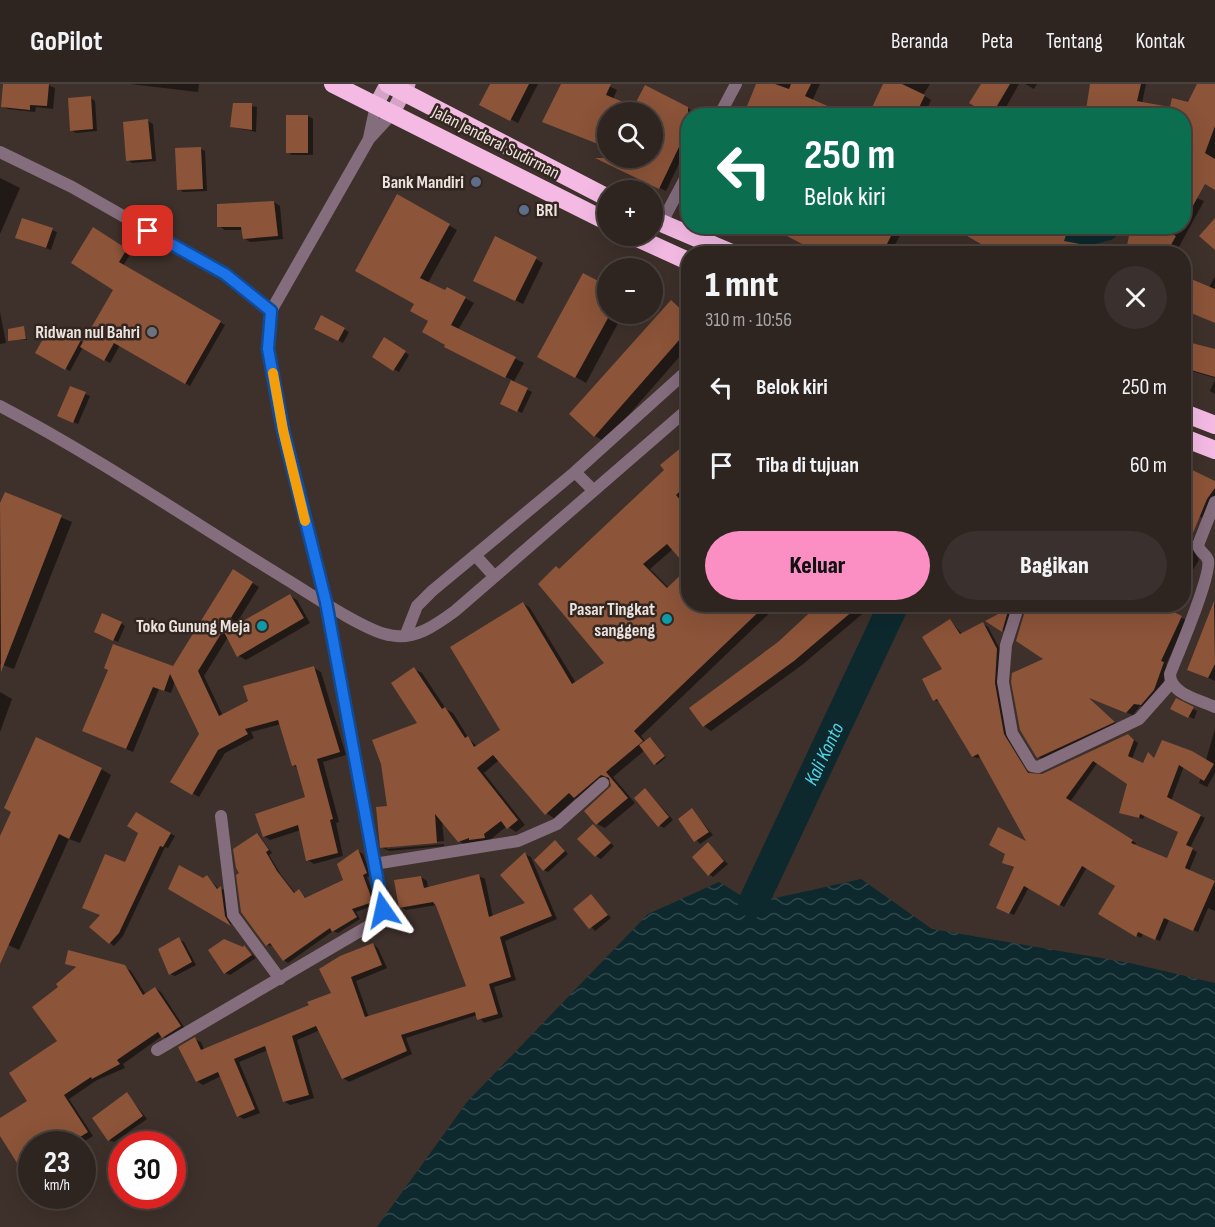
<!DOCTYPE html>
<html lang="id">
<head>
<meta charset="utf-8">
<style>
	:root { --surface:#2e2420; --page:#3a302d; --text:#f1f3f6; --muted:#a7a4a5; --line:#49413e; --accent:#fb8fc4 }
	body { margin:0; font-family:"Sofia Sans Condensed",sans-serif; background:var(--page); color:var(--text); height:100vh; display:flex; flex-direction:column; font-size:22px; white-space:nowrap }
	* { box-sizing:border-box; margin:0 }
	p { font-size:20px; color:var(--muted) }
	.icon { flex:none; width:33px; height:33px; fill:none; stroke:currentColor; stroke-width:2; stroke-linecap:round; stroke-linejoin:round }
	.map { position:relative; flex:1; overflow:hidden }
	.details { position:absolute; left:681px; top:162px; width:510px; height:366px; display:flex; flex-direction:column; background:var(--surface); border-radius:24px; box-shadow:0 6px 24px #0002,0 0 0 2px var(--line) }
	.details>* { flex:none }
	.guide { position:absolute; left:681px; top:24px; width:510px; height:126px; border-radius:24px; box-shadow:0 6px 24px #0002,0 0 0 2px var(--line); background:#0b6e4f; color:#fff; overflow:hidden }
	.buttons { position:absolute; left:597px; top:18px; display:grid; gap:12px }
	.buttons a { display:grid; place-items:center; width:66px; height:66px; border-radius:50%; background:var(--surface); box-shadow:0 6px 24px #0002,0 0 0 2px var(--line); font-size:30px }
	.speed { position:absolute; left:18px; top:1047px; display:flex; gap:12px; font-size:30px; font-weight:700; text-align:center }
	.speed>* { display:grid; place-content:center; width:78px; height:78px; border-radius:50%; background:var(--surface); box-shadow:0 6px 24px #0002,0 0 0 2px var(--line); line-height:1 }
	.speed small { font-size:15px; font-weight:400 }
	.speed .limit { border:9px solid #d22; background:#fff; color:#111 }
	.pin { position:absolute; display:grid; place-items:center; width:51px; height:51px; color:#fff; margin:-26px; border-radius:12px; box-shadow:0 3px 9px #0006 }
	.me { position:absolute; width:66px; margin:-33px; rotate:349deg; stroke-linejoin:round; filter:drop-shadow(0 0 4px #0008) }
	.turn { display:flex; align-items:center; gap:21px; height:126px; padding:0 24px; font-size:27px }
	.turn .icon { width:78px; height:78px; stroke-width:2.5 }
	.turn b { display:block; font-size:42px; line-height:51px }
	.round { display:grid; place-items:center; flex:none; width:63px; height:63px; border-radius:32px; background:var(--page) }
	.overview { display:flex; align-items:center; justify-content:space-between; height:102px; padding:0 24px }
	h1 { font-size:36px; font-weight:800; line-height:45px }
	.button { display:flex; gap:12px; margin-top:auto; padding:12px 24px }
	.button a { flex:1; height:69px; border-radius:36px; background:var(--accent); color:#111; font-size:24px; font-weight:800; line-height:69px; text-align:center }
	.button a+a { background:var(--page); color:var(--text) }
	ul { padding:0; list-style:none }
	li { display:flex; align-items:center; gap:18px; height:78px; padding:0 24px }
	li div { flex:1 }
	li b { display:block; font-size:22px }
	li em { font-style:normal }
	header { display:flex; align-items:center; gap:36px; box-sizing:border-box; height:84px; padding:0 30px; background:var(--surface); border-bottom:2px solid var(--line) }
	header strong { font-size:28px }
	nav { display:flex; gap:33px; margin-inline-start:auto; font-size:21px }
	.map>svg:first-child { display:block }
	.water { fill:url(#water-waves) }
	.shadow { fill:#0007; fill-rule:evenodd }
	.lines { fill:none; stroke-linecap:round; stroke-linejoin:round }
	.river { stroke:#0d292d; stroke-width:30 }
	.building { fill:#8c5439; fill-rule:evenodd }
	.street { stroke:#846d7d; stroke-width:12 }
	.primary { stroke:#d4a4c7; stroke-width:15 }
	.highway { stroke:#f4bae4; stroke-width:18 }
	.route-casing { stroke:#114b97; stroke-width:15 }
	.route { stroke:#1a73e8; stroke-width:10 }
	.slow { stroke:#f59e0b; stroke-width:10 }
	.service-dot { fill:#5c6f8a; stroke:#332620; stroke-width:2 }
	.worship-dot { fill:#6b7280; stroke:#332620; stroke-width:2 }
	.culture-dot { fill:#0f9aa8; stroke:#332620; stroke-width:2 }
	.labels { text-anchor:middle; stroke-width:5; stroke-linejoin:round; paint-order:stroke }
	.street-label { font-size:18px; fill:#ece3de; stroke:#332620 }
	.poi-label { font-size:18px; font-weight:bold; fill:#ece3de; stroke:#332620; text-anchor:end }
	.water-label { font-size:20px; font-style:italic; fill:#52d4e8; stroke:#332620 }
</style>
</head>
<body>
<header>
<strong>GoPilot</strong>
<nav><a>Beranda</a><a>Peta</a><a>Tentang</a><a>Kontak</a></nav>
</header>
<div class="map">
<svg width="1215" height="1143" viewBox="0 0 1215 1143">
	<defs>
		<pattern id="water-waves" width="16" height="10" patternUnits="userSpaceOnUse" patternTransform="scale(1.5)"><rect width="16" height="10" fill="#0d292d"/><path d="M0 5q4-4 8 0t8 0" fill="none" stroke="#30484b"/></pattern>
	</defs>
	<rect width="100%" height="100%" fill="#3e302a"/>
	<path class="water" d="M861,795L932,845L1130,879L1215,899V1143H377L467,1018L648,830L719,798L753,819Z"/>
	<path class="shadow" d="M5,0L49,1L55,4L53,25L36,23L35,28L8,25L2,22Z
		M130,0H199L198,8Z
		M488,0H538L518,39L481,20L491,1Z
		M563,0H605L617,6L613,15L635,24L645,3L703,32H688V61L666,107L609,79L612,74H652V28H608V64L544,38Z
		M758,0H820L812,17L846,32H739L742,25L747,27Z
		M885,0H930L923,11L931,16L924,32H870Z
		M983,0H1019L1001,32H993L971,19Z
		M1025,0H1037L1034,5Z
		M1092,0H1146L1142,19L1171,25L1176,28L1175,32H1086Z
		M1198,0H1215V92L1184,81V32Z
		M90,14L95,17L97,47L76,49L71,46Z
		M235,20L257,23L256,48L232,43Z
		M1029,24L1043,32H1025Z
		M1071,28L1081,32H1070Z
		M308,32L313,35V71H292L288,68Z
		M148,37L153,40L156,77L132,79L128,76Z
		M201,65L205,67L207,107L183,108L179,105Z
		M0,94L20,104L0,150Z
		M1184,109L1204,117L1175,170H1127L1132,142H1184Z
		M398,112L457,146L428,199L446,208L448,205L474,219L458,246L524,279L513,299L532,308L522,329L502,319L512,296L454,267L416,219Z
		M274,118L280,122L283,155L250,158L244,154L243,146H225L219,142Z
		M780,142H905L890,170H823Z
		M952,142H1069L1075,146L1071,160L1123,170H984L988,162Z
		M52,146L57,148L51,166L22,156Z
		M93,146L131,169L123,182L225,241L190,302L120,261L110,279L83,263L70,287L37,268L52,241L84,259L115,205Z
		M536,175L543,179L523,220L482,200Z
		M1215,192V239L1184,225V193L1209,204Z
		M671,218L688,230V263L605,358L595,352Z
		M0,228L6,259L0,260Z
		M608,230H623L586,299L539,272Z
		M321,233L349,248L343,259L316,244Z
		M24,244L27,256H10Z
		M384,255L409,271L399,288L374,273Z
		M1184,258L1205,264L1215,276V294L1184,285Z
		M1215,296V310L1210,307Z
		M85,310L90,312L78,340L64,334Z
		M688,360V482L673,465L650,485L669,504L688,485V520H779L641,652L646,658L652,655L666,673L657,681L645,666L613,693L635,719L605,744L597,740L586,727L612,703L609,695L582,717L576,714L554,734L546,729L499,676L484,689L525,741L516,748L507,742L491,755L492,758L467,762L459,757L442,737L444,757L387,762V765L444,760V762L389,767L381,763L388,723L420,640L414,585L422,589L446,625L453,629L469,655L478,663L502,647L523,519L530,524L576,599L606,580L560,486L666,386L663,382Z
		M1184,383L1215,398V417L1206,436L1184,424Z
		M5,410L72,438L14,585L0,580V424Z
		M1184,448L1197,457L1193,466L1199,476L1184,500Z
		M233,487L259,503L233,545L290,512L297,516L310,539L246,576L239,572L228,553L204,592L223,632L314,584L321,588L346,671L323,678L339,738L336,739L343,772L314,780L308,776L301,746L270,756L264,752L306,714L299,685L293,681L281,640L251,648L254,654L225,669L199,713L172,698L201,650L175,597L171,609L159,605L133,668L91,650L173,584Z
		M1215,519V597L1189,585Z
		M823,520H874L802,581L711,647L704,642L779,559Z
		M985,520H1017L1007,549L988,537L1002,530Z
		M1028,520H1171L1167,527L1186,536L1166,581L1169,583L1159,609L1147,623L1140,622L1133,631L1089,614L1118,641L1044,676L1038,673L1046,575Z
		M950,536L963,551L983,540L988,543L1002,569L999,602L1008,655L1029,690L1037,693L1128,651L1138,659L1132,675L1143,681L1155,675L1206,676L1215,645V689L1207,703L1199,699L1201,693L1184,682L1171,717L1205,734L1190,764L1197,768L1189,787L1215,799V827L1208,824L1198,848L1169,836L1160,857L1143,850L1141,854L1100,830L1117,801L1087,783L1064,823L1029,803L1014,831L1002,826L1015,784L1008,781L1030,761L981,673L977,674L973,672L941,618L934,616L944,585ZM1098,678L1128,699L1125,730L1143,735L1145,731L1180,747L1168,776L1134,762L1136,759L1070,718Z
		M121,539L125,542L118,558L100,550Z
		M0,608L12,615L0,648Z
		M1176,616L1197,627L1194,635L1172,624Z
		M101,685L111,691L80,759L69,755L19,866L0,857V756Z
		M646,706L673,736L664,744L659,741Z
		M692,726L713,751L700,760L680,735Z
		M136,730L175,752L168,764L165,763L123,852L114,862L110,859L101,831L140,748Z
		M593,742L614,762L601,775L596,772Z
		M258,750L272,769L269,771L281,791L296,810L299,807L307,815L345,796L358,767L363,770L371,792L367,793L377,820L356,828L360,835L338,849L333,847L288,879L284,876L273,862L267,861Z
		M559,760L568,770L548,788L544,786Z
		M708,760L728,780L713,793L709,790Z
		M525,770L531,773L557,835L505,857L516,896L494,903L503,933L484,939L477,931L406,954L412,970L349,998L343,994L320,946L297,956L314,1014L290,1021L284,1017L268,966L239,978L260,1029L244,1035L238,1032L221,992L203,1001L197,997L195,955L201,958L205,967L310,922L333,910L373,860L378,864L387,884L356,897L369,934L468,903L437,821L406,826L400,823L421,793L427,797L428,804L479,792L485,795L493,833L527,819Z
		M180,783L203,796L207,793L219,805L226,806L229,836L232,841L170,804Z
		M591,812L611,834L595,847L575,825Z
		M179,855L184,858L196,881L175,892L170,890Z
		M245,863L256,874L230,891L225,889Z
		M67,880L124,883L131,887L146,911L155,904L161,908L186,946L169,956L162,952L123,980L125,984L97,996L69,1015L93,1052L80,1060H32V1077L24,1082L18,1078L0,1049V1036L29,1018L59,958L60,903L77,884Z
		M127,1010L147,1035L114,1058L109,1056Z"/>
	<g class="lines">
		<g class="river">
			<path d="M1063,170L1070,151L1105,142"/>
			<path id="s1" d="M753,819L894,520"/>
		</g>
	</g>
	<path class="building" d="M3,0H49L47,22L30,21V26L1,23Z
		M490,0H529L510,37L479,21Z
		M561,0H611L606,11L648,28H608V64L542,38Z
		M756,0H775L789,5L791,0H811L805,12L850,32H743Z
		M883,0H902L925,11L915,32H868Z
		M981,0H1010L991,32L969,19Z
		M1090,0H1141L1137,17L1170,23L1172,14L1188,18L1197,0H1215V42L1205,69L1215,75V106L1205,100L1184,138V62L1189,47L1184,45V32H1085Z
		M645,1L688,23V44L659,105L595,74H652V28L635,20Z
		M91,12L93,45L70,47L68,14Z
		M233,19H252V46L230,43Z
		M286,31H308V69H286Z
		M148,35L152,75L126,77L123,38Z
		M201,63L203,105L177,106L175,64Z
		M397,110L450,140L420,194L445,206L447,203L466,213L451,241L516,273L505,294L444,263L445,261L422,248L428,237L410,227L414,220L355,187Z
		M274,117L278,152L243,155L241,143H217V120Z
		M22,134L53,144L46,164L15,154Z
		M1215,134V166L1199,152Z
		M792,142H896L882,170H821L787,152Z
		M950,142H1069L1064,157L1096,163V170H998Z
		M1131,142H1149L1176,152L1166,170L1126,166Z
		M93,143L127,165L119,178L221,237L185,300L114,259L104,277L80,263L113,206L71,179Z
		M495,152L537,173L515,217L473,197Z
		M583,189L608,202V234L575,294L537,273Z
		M1184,192L1215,205V239L1184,226Z
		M671,216L688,232V246L594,353L569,330Z
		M321,231L345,244L338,257L314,245Z
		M52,239L81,256L65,286L35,269Z
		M24,242L26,255L8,257V245Z
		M384,253L406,267L393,287L372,273Z
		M1184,257L1215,265V293L1184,284Z
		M511,296L528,304L517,328L500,320Z
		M70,302L86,308L73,339L57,332Z
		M688,358V400L676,411L688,425V520H767L634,647L643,657L606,688L628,714L596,741L584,727L611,702L609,694L601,691L574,714L569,709L545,731L493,671L477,684L518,736L507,745L501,737L484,750L485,754L469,756V754L458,758L435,730L437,759L380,764L376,723L387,722L381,680L372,656L417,639L391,599L414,583L442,625L445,623L465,654L468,652L474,663L500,646L450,563L523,518L572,600L604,579L538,500L556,482L559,485L664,386L660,381ZM667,460L688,484L667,504L643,480Z
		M1184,382L1215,397V404L1207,415L1184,471Z
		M5,408L62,431L1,588L0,419Z
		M233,485L253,498L198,587L219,632L248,617L243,602L314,582L340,668L317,675L333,735L330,736L338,769L306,777L298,741L263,753L255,730L305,713L296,681L292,682L278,636L245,645L248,650L218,666L192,711L170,698L199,650L170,590L164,607L153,603L126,665L82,647L108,586L104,584L113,560L173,582Z
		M290,510L304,534L237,573L224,548Z
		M1214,517L1215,580L1208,594L1187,586Z
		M819,520H861L794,577L703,643L689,624L778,558Z
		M982,520H1010L1002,548L985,537L1000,529L982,523Z
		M1027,520H1157L1182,532L1161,577L1164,578L1154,606L1141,621L1134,620L1126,629L1089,614L1115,638L1037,674L1020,646L1011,598L1012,589L1043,575L1016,557Z
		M102,529L122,538L113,557L94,548Z
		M950,535L960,550L983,538L997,565L995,599L1004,650L1028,689L1042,690L1128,650L1134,656L1128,672L1143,679L1148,668L1154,674L1162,656L1192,667L1214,680L1204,697L1179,681L1167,713L1201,731L1186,761L1193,764L1185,784L1215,797L1193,847L1164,834L1155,856L1138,848L1136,853L1098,830L1115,802L1082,782L1059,822L1024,802L1009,830L996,824L1014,783L1002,779L1005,770L989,761L998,743L1026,757L978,670L972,673L937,615L933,617L922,595L942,585L922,553ZM1093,677L1127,700L1119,729L1139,734L1140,730L1178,748L1167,774L1131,759L1133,756L1066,714Z
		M1176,614L1194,623L1188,634L1170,625Z
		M36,653L102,684L69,755L59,750L0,880V752L11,728L4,724Z
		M650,653L665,672L654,681L639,661Z
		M645,704L669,733L658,743L634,714Z
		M692,724L709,748L694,758L678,735Z
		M136,728L171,749L163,763L160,762L119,849L109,860L89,843L100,831L82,824L105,770L125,778L138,749L127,742Z
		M593,740L611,759L595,773L577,755Z
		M257,749L269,766L266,768L277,787L294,809L299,805L305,814L343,796L337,780L358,765L367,789L363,791L373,818L352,825L357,833L332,848L330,844L283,877L270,859L266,862L241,828L236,791L239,789L236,784L233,765Z
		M555,756L565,767L543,787L534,776Z
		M708,758L724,777L708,792L692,773Z
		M525,768L552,832L500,853L511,893L489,900L498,930L477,936L475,928L401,951L407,967L342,995L316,942L292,952L309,1011L283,1018L265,962L234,975L255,1025L237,1033L218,988L196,998L178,963L195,953L201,966L309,921L307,918L331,909L319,885L340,872L373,859L382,881L351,893L365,933L466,902L436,822L433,818L399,824L394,796L421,792L424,804L479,790L489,833L525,819L500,791Z
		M179,781L203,794L207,791L217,805L221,802L225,832L231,842L168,805Z
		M591,810L608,831L589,845L573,825Z
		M179,853L192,878L169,891L158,865Z
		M224,855L243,863L244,861L252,871L224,890L208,866Z
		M68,866L125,881L143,911L155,903L181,942L162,954L158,948L117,976L120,980L92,995L91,993L64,1011L88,1048L69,1060H32V1070L17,1079L0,1052V1034L27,1017L9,989L57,957L32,923L58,903L56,900L76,883L65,880Z
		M127,1008L143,1032L108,1057L92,1034Z"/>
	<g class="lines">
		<path class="street" d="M719,32L736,0
			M369,54L376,21
			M0,68L72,103L225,190L271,227
			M661,140L688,89
			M0,322C97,373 188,435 281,492C306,507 363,546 389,551C414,557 436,541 455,527L688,325
			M575,388L593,406
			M1215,418L1198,461C1199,468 1206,470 1208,476C1212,491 1177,572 1170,590C1170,610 1200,616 1215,623
			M475,471L494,492
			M1019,520L1006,561L1003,598L1012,649L1032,682L1038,683L1139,635L1171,599
			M406,550L417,522L432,507L575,388L688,286
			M221,732L233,831L280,895
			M374,780L518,757L557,740L603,699
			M157,966L372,840L383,826L326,518L283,346L268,265L271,227L369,55L392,30"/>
		<path class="primary" d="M376,21L387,0
			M392,30L408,0"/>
		<path class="highway" d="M333,0L608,138
			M388,0L608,114
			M652,135L734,170
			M633,152L688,177
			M1184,329L1215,341
			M1184,354L1215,366"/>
	</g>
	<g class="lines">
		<g class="route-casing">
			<path id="route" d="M148,147L225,190L271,227L268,265L283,346L326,518L383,826"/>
		</g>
		<use href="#route" class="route"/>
		<path class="slow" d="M273,289L283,346L305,437"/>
	</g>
	<g class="service-dot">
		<circle cx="476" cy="98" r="6"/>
		<circle cx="524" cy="126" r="6"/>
	</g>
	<circle class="worship-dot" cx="152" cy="248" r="6"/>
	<g class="culture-dot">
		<circle cx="667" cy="535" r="6"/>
		<circle cx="262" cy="542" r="6"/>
	</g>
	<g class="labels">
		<g class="street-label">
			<text transform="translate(496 58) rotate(27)" y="6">Jalan Jenderal Sudirman</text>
		</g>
		<g class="poi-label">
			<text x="464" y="104">Bank Mandiri</text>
			<text x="536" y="132" text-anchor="start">BRI</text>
			<text x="140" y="254">Ridwan nul Bahri</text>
			<text x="655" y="531">Pasar Tingkat<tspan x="655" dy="21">sanggeng</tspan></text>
			<text x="250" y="548">Toko Gunung Meja</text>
		</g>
		<g class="water-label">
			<text dy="7" stroke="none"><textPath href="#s1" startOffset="165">Kali Konto</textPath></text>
		</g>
	</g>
</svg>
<div class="buttons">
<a><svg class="icon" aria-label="search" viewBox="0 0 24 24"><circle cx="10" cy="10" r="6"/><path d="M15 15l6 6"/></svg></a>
<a>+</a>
<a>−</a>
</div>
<div class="speed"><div>23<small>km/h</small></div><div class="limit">30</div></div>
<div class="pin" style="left:148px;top:147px;background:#d93025"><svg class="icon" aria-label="arrive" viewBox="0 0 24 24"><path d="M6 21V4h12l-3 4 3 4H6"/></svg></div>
<svg class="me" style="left:383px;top:826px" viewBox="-20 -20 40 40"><path d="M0-17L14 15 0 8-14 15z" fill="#1a73e8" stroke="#fff" stroke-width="4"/></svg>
<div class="guide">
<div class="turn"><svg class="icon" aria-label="left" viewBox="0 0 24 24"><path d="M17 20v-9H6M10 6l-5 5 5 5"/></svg><div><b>250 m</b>Belok kiri</div></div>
</div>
<section class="details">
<div class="overview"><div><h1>1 mnt</h1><p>310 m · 10:56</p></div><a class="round"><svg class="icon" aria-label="close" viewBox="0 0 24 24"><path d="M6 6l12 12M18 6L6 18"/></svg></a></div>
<ul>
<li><svg class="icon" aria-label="left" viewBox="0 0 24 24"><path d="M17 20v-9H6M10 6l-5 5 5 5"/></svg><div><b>Belok kiri</b></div><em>250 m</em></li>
<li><svg class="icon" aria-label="arrive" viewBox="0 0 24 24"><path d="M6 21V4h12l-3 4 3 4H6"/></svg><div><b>Tiba di tujuan</b></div><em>60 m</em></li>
</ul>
<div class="button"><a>Keluar</a><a>Bagikan</a></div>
</section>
</div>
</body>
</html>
